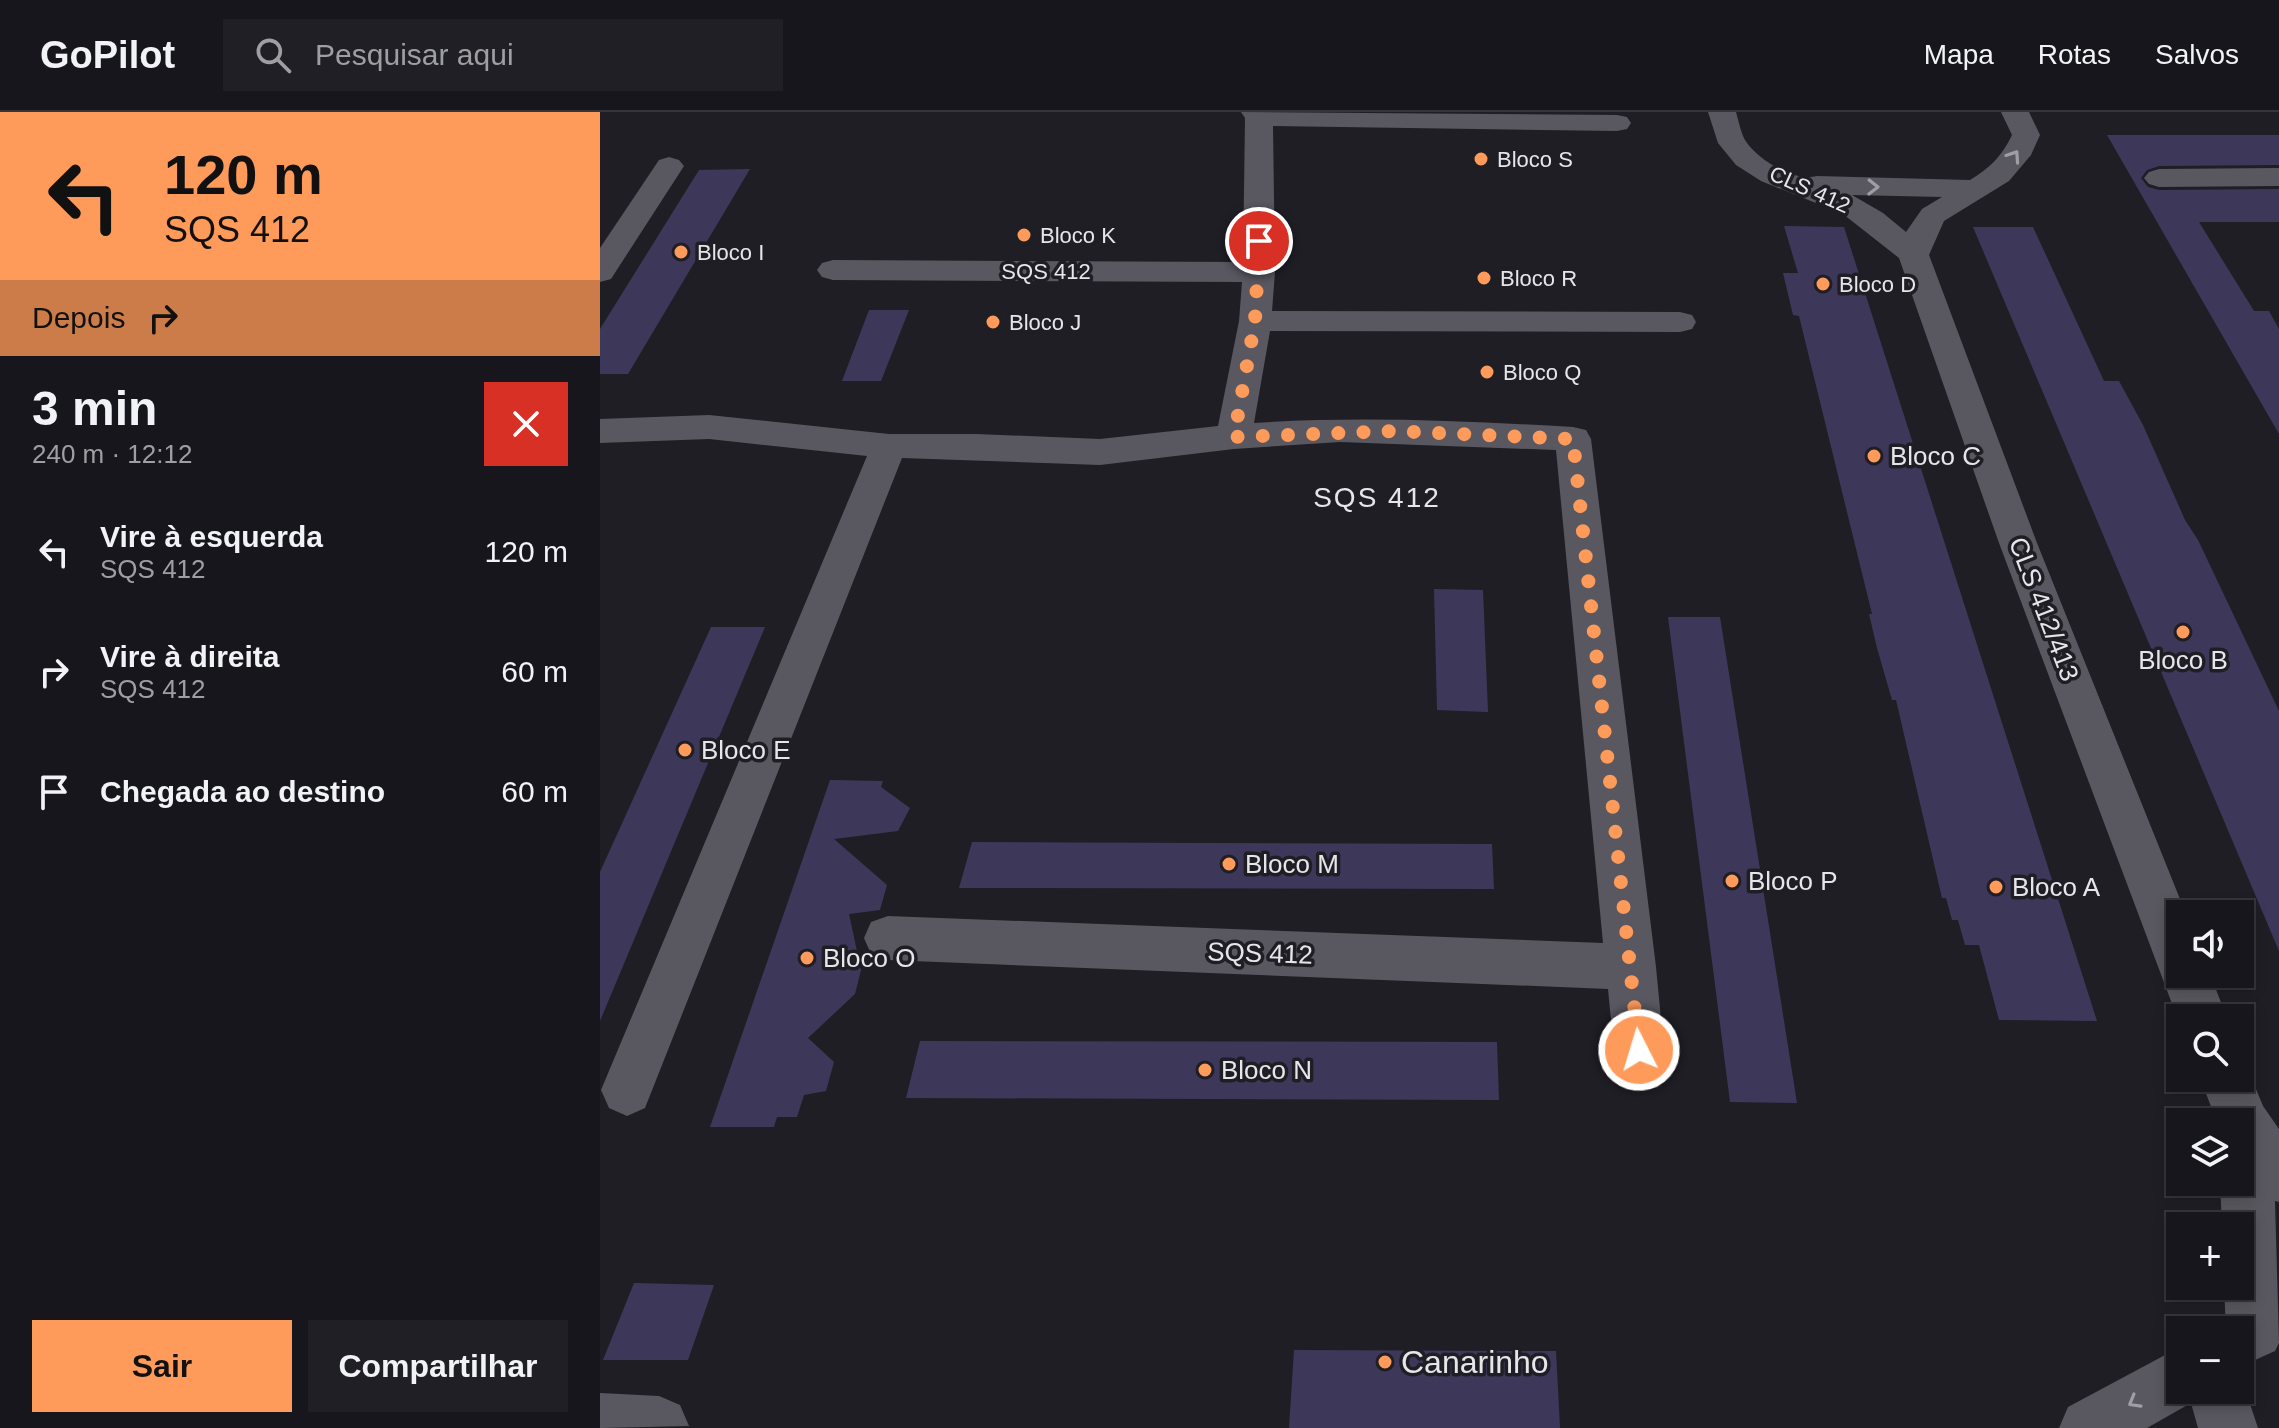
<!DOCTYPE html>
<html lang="pt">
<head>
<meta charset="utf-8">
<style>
	:root { --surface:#17161c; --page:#201f25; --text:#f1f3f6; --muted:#9e9fa3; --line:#36353b; --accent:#ff9b5a }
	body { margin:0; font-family:Arial,sans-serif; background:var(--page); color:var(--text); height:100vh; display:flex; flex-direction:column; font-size:30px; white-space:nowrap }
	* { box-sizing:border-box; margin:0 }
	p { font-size:26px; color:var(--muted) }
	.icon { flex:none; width:44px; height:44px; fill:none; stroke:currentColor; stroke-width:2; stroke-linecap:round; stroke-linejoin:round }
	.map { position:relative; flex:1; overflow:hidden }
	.sheet { display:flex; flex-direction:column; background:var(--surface); width:600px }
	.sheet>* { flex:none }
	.hud { background:#ff9b5a; color:#111; overflow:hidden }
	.controls { position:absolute; left:1566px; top:788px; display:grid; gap:16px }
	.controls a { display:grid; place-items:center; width:88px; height:88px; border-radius:0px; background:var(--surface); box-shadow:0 4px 12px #0003,0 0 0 2px var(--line); font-size:40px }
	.pin { position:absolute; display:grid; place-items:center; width:68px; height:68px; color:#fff; margin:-34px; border:4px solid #fff; border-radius:50%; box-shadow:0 2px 8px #0007 }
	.me { position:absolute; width:88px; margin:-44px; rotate:355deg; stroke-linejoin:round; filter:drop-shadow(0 0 6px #0008) }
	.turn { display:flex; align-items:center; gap:28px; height:168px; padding:0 32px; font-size:36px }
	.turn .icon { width:104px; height:104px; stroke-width:2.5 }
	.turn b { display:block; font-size:56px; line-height:68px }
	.then { display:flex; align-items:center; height:76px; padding:0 32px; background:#0003; gap:16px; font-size:30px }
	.round { display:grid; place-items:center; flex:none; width:84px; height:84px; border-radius:0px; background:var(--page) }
	.overview { display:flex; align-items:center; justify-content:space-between; height:136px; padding:0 32px }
	h1 { font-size:48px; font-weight:700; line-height:60px }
	.primary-button { display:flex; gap:16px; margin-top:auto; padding:16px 32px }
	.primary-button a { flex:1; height:92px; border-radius:0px; background:var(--accent); color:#111; font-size:32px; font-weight:700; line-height:92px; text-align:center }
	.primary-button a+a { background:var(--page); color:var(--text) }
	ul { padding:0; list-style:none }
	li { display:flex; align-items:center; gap:24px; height:120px; padding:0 32px }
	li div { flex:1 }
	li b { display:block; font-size:30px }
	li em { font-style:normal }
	header { display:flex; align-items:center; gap:48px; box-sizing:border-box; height:112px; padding:0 40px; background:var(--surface); border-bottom:2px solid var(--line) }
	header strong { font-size:38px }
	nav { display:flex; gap:44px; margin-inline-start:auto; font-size:28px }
	.search { width:560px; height:72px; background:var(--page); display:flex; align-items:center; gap:20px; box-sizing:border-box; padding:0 28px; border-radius:0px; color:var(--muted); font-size:30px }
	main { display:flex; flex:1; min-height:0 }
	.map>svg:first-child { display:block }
	.building { fill:#3d385a }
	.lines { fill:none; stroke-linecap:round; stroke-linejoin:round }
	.minor { fill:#595860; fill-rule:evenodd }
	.tertiary { fill:#595860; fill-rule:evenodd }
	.oneway { stroke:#a09ea5 }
	.route { stroke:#ff9b5a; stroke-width:14; stroke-dasharray:0 25.2 }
	.poi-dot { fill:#ff9b5a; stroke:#1f1e25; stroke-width:3 }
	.labels { text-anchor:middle; stroke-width:7; stroke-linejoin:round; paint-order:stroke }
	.far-poi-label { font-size:22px; fill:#e6e5ea; stroke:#1f1e25; text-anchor:start }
	.far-street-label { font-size:22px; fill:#e6e5ea; stroke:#1f1e25 }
	.poi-label { font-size:26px; fill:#e6e5ea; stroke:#1f1e25; text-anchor:start }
	.street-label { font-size:26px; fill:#e6e5ea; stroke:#1f1e25 }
	.neighbourhood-label { font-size:28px; letter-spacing:2px; fill:#e6e5ea; stroke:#1f1e25 }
	.near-poi-label { font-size:32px; fill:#e6e5ea; stroke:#1f1e25; text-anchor:start }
</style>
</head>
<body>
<header>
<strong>GoPilot</strong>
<div class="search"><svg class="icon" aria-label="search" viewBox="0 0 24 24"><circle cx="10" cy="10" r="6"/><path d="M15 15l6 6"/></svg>Pesquisar aqui</div>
<nav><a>Mapa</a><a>Rotas</a><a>Salvos</a></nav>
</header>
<main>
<section class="sheet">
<div class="hud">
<div class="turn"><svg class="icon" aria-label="left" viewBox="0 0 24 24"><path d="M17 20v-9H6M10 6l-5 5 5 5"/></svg><div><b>120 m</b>SQS 412</div></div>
<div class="then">Depois<svg class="icon" aria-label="right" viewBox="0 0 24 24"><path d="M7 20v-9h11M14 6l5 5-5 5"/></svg></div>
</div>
<div class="overview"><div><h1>3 min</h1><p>240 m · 12:12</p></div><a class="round" style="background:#d93025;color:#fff"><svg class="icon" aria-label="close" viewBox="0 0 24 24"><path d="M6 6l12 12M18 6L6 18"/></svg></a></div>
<ul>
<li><svg class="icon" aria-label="left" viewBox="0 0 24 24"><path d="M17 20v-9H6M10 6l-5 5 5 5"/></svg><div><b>Vire à esquerda</b><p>SQS 412</p></div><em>120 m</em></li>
<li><svg class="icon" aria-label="right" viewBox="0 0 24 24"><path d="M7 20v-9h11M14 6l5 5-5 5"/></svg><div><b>Vire à direita</b><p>SQS 412</p></div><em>60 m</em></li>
<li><svg class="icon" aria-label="arrive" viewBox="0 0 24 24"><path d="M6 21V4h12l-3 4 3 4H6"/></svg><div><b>Chegada ao destino</b></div><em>60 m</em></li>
</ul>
<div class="primary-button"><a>Sair</a><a>Compartilhar</a></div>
</section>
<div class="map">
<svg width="1679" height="1316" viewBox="0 0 1679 1316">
	<rect width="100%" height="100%" fill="#1f1e25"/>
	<path class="building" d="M1507,23H1679V53L1559,54L1547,58L1541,66L1548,75L1559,78L1679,77V110H1599L1654,199H1669L1679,217V322Z
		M150,57L28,262H0V217L99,58Z
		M1184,114L1244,115L1497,909L1399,908L1379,833H1365L1358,808H1352L1346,786H1342L1296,588H1292L1277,536L1269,502H1272L1199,204L1193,203L1183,161H1198Z
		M1373,115H1433L1504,269H1519L1543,313L1585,408L1598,428L1679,599V839Z
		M269,198H309L281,269H242Z
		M834,477L883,478L888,600L837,598Z
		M1068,505H1120L1197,991L1130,990Z
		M111,515H165L0,909V760Z
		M230,668L283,669L281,675L310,696L298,719L234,727L287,773L280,798L249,802L261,858L255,882L208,926L234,950L226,979L204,983L197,1005H177L174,1015H110Z
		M372,730L892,732L894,777L359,776Z
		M320,929L897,930L899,988L306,986Z
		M34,1171L114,1173L88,1248H3Z
		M694,1238L956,1239L960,1316H689Z"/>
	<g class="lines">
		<path class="minor" d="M641,0L1017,3L1027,5L1031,11L1027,17L1017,19L673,14L675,160L672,199L1080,200L1092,203L1096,210L1092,217L1080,220L670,219L654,311C761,304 866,309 973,315L986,318L991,327L1056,855L1064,938L1057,956L1039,963L1021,956L1014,938L1008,877L288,848L271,842L264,826L271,810L288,804L1003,831L956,338L740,330L634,337L500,353L302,346L45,996L27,1004L9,996L1,978L267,344L109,327L0,331V307L109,303L289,322H376L500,327L618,314L639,209L642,170L233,168L222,165L217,158L222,151L233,148L643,150L645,6Z
			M69,45L79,48L84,54L11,167L0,170V136L59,48Z
			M1679,56V74L1559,75L1549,72L1544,66L1549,60L1559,57Z"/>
		<path class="tertiary" d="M1108,0H1136C1139,10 1141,23 1147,31C1160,49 1195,70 1217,64L1370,68C1390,56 1402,44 1412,23L1401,0H1429L1440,23L1431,43L1409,69L1344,109L1329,143L1437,431L1586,802H1580V862H1610L1627,906H1580V913L1399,431L1299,146L1243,102L1161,69L1136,53L1118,31ZM1252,83L1342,85L1322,97L1306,120L1283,101Z
			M1640,946L1644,948L1663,994L1679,1017V1090L1675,1089L1679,1231L1675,1239L1655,1248L1640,1242V1218H1626L1624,1174H1640V1114H1622L1620,1070H1640V1010H1617L1600,966H1640Z
			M1580,1235V1278H1640V1262L1658,1316H1598L1591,1291L1547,1316H1459L1468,1295Z
			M0,1281L59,1284L80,1293L89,1314L0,1316Z"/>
	</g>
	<defs><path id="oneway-chevron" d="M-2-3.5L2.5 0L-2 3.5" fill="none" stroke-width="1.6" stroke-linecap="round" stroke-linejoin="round" transform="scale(2)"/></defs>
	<g class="oneway">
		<use href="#oneway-chevron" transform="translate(1414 44) rotate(-56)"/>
		<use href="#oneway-chevron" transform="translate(1273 75) rotate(1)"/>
		<use href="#oneway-chevron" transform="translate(1534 1290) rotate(150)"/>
	</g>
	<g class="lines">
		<path class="route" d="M659,129L655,209L634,325L794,319L973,327L1039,938"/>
	</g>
	<g class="poi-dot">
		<circle cx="881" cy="47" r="8"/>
		<circle cx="424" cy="123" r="8"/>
		<circle cx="81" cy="140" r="8"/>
		<circle cx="884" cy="166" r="8"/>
		<circle cx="1223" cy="172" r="8"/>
		<circle cx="393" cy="210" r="8"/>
		<circle cx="887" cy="260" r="8"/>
		<circle cx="1274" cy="344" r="8"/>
		<circle cx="1583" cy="520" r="8"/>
		<circle cx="85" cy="638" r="8"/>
		<circle cx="629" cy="752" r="8"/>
		<circle cx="1132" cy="769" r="8"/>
		<circle cx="1396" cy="775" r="8"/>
		<circle cx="207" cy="846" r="8"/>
		<circle cx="605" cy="958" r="8"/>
		<circle cx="785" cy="1250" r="8"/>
	</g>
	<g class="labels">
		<g class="far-poi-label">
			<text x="897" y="55">Bloco S</text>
			<text x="440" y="131">Bloco K</text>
			<text x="97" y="148">Bloco I</text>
			<text x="900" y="174">Bloco R</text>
			<text x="1239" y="180">Bloco D</text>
			<text x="409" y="218">Bloco J</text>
			<text x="903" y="268">Bloco Q</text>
		</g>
		<g class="far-street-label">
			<text transform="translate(1210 77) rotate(24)" y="8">CLS 412</text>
			<text x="446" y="167">SQS 412</text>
		</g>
		<g class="poi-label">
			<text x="1290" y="353">Bloco C</text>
			<text x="1583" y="557" text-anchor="middle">Bloco B</text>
			<text x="101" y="647">Bloco E</text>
			<text x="645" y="761">Bloco M</text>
			<text x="1148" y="778">Bloco P</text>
			<text x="1412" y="784">Bloco A</text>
			<text x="223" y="855">Bloco O</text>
			<text x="621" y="967">Bloco N</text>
		</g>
		<g class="street-label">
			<text transform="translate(1444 497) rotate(69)" y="9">CLS 412/413</text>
			<text transform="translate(660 841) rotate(2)" y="9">SQS 412</text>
		</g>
		<g class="neighbourhood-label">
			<text x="777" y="395">SQS 412</text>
		</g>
		<g class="near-poi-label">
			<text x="801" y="1261">Canarinho</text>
		</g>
	</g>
</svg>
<div class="controls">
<a><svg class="icon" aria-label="sound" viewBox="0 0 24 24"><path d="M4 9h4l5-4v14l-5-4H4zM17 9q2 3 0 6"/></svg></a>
<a><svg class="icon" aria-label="search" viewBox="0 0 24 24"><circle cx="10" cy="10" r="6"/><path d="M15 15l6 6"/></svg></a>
<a><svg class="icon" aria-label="layers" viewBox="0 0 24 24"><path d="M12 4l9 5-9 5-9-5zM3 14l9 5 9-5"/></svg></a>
<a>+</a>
<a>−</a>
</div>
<div class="pin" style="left:659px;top:129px;background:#d93025"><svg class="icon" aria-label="arrive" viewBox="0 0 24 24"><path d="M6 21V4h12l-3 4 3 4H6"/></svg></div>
<svg class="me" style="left:1039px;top:938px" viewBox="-20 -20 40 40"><circle r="17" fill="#ff9b5a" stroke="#fff" stroke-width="3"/><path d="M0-11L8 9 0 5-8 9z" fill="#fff"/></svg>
</div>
</main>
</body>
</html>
